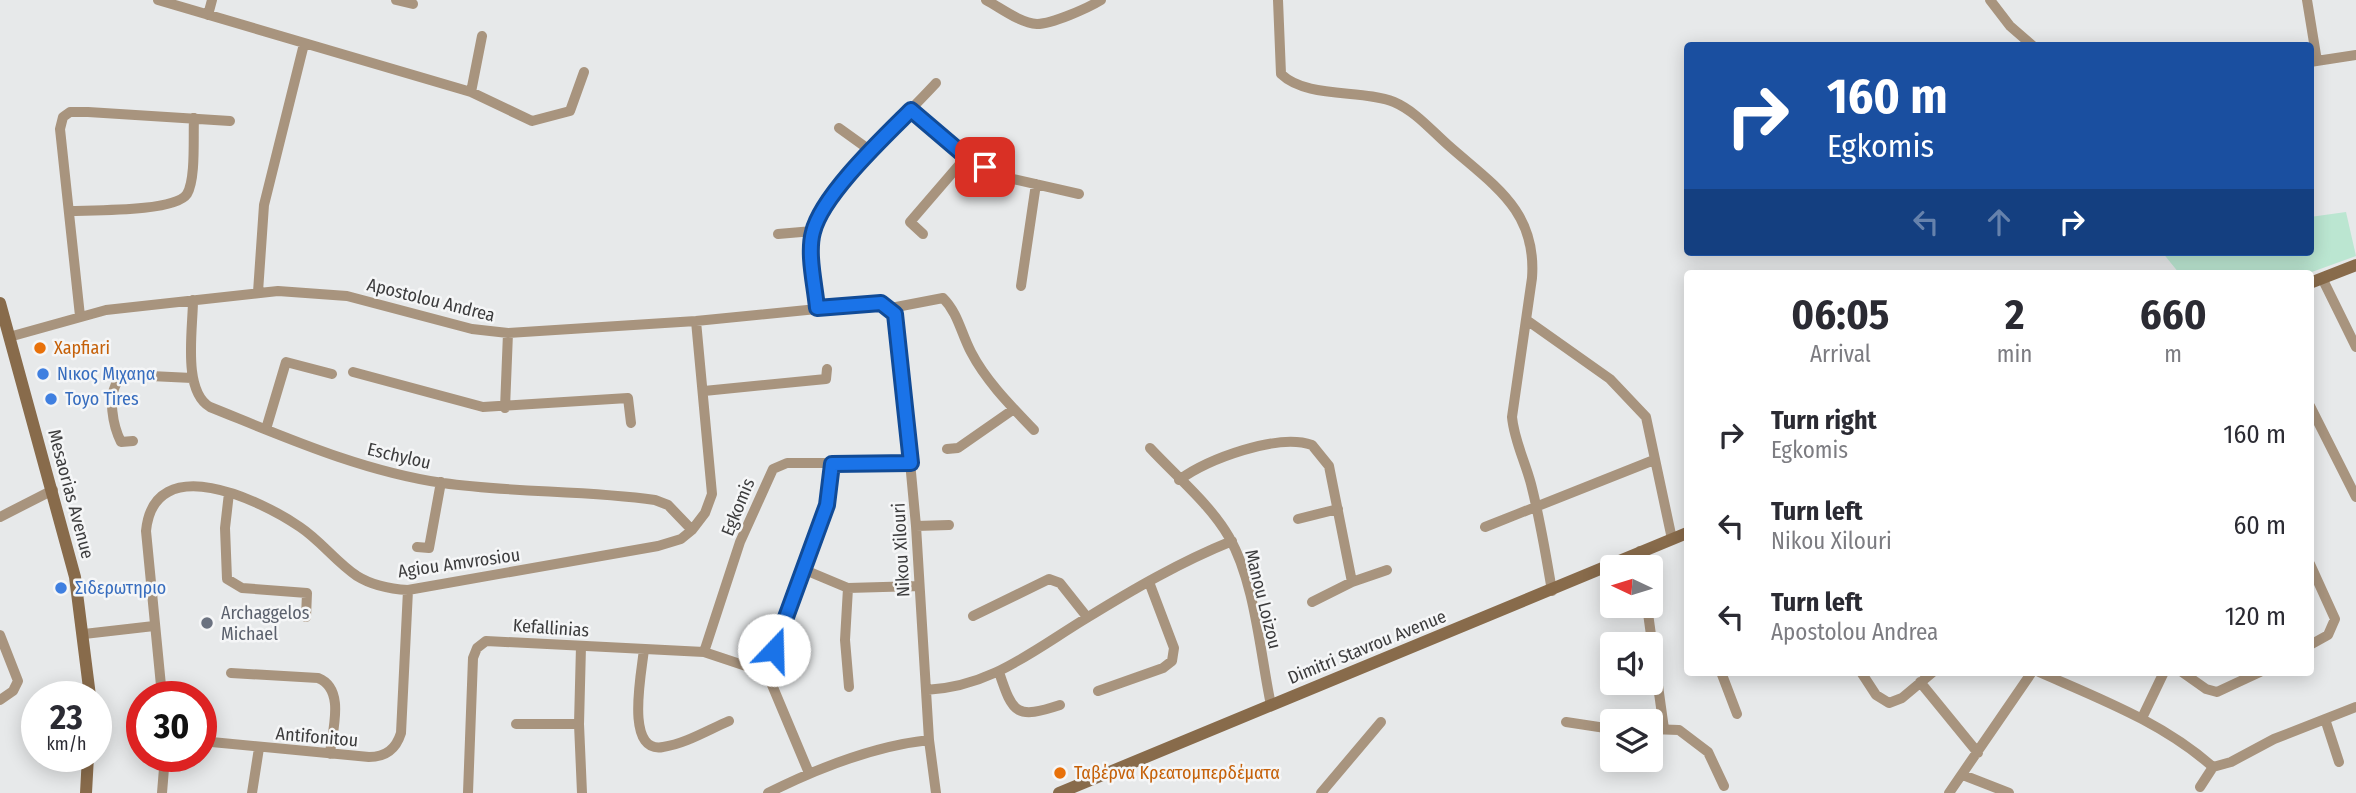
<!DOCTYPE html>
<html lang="en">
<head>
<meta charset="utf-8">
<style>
	:root { --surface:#fff; --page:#f7f7f7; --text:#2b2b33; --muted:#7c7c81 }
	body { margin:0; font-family:"Fira Sans Condensed",sans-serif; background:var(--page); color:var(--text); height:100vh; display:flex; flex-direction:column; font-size:26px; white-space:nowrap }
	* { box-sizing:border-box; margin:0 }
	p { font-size:23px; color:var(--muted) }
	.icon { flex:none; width:38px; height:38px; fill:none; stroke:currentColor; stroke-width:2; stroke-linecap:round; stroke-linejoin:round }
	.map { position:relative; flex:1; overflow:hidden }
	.panel { position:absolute; left:1684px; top:270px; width:630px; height:406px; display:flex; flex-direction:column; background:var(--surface); border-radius:7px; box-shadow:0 4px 18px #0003 }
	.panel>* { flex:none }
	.top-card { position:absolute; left:1684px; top:42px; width:630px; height:214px; border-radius:7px; box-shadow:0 4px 18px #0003; background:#1a4fa0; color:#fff; overflow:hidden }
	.needle { width:46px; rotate:274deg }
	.buttons { position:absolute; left:1600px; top:555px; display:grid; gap:14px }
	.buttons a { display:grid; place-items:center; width:63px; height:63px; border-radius:7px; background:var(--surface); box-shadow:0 4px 18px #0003; font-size:35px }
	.speed { position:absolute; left:21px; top:681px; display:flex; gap:14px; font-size:35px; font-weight:700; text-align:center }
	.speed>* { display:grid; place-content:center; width:91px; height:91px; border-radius:50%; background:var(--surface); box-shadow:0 4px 18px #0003; line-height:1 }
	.speed small { font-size:18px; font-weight:400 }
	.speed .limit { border:10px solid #d22; background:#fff; color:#111 }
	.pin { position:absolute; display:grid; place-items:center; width:60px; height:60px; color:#fff; margin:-30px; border-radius:14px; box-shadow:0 4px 10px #0006 }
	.me { position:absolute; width:77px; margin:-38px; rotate:21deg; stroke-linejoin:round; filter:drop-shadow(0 0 5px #0008) }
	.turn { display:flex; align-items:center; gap:24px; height:147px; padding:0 28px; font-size:32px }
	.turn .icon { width:91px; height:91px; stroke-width:2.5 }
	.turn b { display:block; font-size:49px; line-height:60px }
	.lanes { display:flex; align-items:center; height:66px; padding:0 28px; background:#0003; justify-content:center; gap:35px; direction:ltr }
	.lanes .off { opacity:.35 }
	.eta { display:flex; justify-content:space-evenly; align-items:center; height:119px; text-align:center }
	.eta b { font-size:42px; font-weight:700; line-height:49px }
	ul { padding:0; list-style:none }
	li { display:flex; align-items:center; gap:21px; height:91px; padding:0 28px }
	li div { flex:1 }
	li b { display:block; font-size:26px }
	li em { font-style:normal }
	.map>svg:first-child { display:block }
	.green { fill:#bbe6d1 }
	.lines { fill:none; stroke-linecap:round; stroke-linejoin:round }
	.street { stroke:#a8947e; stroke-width:10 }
	.secondary { stroke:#886b4b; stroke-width:12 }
	.route-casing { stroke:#114b97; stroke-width:18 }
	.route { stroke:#1a73e8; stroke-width:12 }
	.food-dot { fill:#e8710a; stroke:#f5f6f7; stroke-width:2.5 }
	.shop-dot { fill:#3f7fe0; stroke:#f5f6f7; stroke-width:2.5 }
	.worship-dot { fill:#6b7280; stroke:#f5f6f7; stroke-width:2.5 }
	.labels { text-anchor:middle; stroke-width:5; stroke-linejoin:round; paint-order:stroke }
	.street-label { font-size:18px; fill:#3c3c3d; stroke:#f5f6f7 }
	.food-label { font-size:18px; fill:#c56008; stroke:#f5f6f7; text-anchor:start }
	.shop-label { font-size:18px; fill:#366cbe; stroke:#f5f6f7; text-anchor:start }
	.worship-label { font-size:18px; fill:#5b616d; stroke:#f5f6f7; text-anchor:start }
</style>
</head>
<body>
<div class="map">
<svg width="2356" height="793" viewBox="0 0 2356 793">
	<rect width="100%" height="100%" fill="#e7e9ea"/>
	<path class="green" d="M2346,212L2356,256L2309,273H2179L2162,252H2310V217Z"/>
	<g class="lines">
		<path class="street" d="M158,0L471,92L532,121L570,111L584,72
			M396,0L413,4
			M986,0C1001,8 1020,23 1037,24C1052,24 1088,8 1101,0
			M1278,0L1281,74C1307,99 1362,89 1394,102C1415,111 1431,130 1448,145C1493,185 1537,210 1532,278L1512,417C1514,440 1525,461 1531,484C1540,519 1546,555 1552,591
			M1990,0L2010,26L2033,46
			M2307,0L2317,61
			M208,15L212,0
			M2310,62L2356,55
			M471,92L482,36
			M911,110L966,157L1004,177L1079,194
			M839,128L871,151
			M70,211C93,210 175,212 187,194C196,179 193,137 194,118
			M778,234L813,231
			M923,234L910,222L966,157
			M2322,278L2356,347
			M1021,286L1036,184
			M258,292L264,205L304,44
			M193,300C193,328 182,391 210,407C285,437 361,471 443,483C513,493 585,490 655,500L668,505L692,530
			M817,308C815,285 807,255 813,232C822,194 907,115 936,83
			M891,308L897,322L916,526L929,740L936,793
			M891,308L943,298C958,313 961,333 971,352C986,381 1011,406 1034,430
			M80,316L60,129L63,117L70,112H88L230,121
			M1528,321L1610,379L1646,417L1672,539
			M9,337L106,310L278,291L347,296L472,329L508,333L696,321L877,303L891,308
			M353,372L483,407L628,398L631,423
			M704,391L826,379L827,369
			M2310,406L2356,497
			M505,408L508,333
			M266,429L286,362L332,374
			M133,441L121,442C113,426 107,396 118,381L130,375L192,378
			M1150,448C1176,476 1210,504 1229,537C1255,582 1260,653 1271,705
			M947,449L958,448L1014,409
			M1179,480C1208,459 1277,433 1312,445L1329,466L1352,582
			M229,493L225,528L227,579L242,588L307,593L306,617
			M0,517L53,490
			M1298,519L1338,509
			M916,526L949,525
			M1485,527L1654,460
			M417,547L429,548L441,482
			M1640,551L1642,567
			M2310,564L2335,619L2328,635L2310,645
			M805,570L848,588L918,586
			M848,588L845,640L849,687
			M1312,602L1352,582L1387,570
			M1647,606L1664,729
			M973,616L1049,579L1060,583L1087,617
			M84,634L154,626
			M0,635L18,681L13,691L0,700
			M581,646L579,724L582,793
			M644,649C642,671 624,754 663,747C685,744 708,730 729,721
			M704,652L740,542L773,469L787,463H911
			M999,672C1013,715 1017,719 1060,705
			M1721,672L1737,714
			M1861,672L1876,695L1889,703L1902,698L1933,672
			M2039,672C2100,699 2162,722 2213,767
			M2182,672L2206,689L2217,692L2260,672
			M231,673L318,678C346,689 332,731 330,754
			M1920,682L1978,753
			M926,690C990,687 1031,652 1085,619C1132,590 1180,562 1232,541
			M1098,691L1163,668L1172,661L1174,648L1149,582
			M162,696L146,531C154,449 261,500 300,527C321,541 336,562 357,576C373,586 390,589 408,590L658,546L681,539L692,530L705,513L712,494L696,321
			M2142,718L2164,672
			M2325,719L2339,762
			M1566,722L1612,729
			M516,724H579
			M1650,729L1679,730L1708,752L1724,786
			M201,741L369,757C386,757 396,749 401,733L408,590
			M809,773L767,673L829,498L832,464
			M1963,775L2009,793
			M2200,787L2213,767L2231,762L2274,739L2356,707
			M162,793L165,756
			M252,793L259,748
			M468,793L473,658L477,648L486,641L704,652L767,673
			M768,793C818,768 874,746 929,740
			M1321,793L1381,722
			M1949,793L2032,672"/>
		<path class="secondary" d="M2310,283L2356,265
			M0,303L75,577L90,696
			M86,793L88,756
			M1059,793L1687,533"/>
	</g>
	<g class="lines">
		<g class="route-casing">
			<path id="route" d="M774,650L827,505L832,464L911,463L895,314L881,303L817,308C815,285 807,254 813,232C822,195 884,137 911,110L965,156L985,167"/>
		</g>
		<use href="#route" class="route"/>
	</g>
	<g class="food-dot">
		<circle cx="40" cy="348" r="7"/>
		<circle cx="1060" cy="773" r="7"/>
	</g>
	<g class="shop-dot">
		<circle cx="43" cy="374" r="7"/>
		<circle cx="51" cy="399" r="7"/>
		<circle cx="61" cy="588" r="7"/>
	</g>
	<circle class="worship-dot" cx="207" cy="623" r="7"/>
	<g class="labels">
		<g class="street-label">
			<text transform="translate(431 300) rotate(14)" y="6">Apostolou Andrea</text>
			<text transform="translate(399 456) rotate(13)" y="6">Eschylou</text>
			<text transform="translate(71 494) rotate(75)" y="6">Mesaorias Avenue</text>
			<text transform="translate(738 507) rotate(-68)" y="6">Egkomis</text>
			<text transform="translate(901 550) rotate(-93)" y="6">Nikou Xilouri</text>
			<text transform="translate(459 563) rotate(-8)" y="6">Agiou Amvrosiou</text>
			<text transform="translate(1263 599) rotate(76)" y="6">Manou Loizou</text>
			<text transform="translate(551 628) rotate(4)" y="6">Kefallinias</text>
			<text transform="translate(1367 647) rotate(-22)" y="6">Dimitri Stavrou Avenue</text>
			<text transform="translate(317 737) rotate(5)" y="6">Antifonitou</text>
		</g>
		<g class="food-label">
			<text x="54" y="354">Xapfiari</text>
			<text x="1074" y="779">Ταβέρνα Κρεατομπερδέματα</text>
		</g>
		<g class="shop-label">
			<text x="57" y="380">Νικος Μιχαηα</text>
			<text x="65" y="405">Toyo Tires</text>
			<text x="75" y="594">Σιδερωτηριο</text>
		</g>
		<g class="worship-label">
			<text x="221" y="619">Archaggelos<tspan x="221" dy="21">Michael</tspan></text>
		</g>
	</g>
</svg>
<div class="buttons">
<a><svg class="needle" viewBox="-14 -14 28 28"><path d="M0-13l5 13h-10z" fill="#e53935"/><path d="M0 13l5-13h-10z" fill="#7c7c81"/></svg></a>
<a><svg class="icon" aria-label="sound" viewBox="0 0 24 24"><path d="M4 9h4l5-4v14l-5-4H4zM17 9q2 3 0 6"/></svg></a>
<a><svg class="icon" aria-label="layers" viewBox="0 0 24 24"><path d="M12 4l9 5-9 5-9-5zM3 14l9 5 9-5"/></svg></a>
</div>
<div class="speed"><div>23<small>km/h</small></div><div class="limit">30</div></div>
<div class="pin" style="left:985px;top:167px;background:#d93025"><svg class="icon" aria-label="arrive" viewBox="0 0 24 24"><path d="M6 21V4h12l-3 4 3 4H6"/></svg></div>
<svg class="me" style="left:774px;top:650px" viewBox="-20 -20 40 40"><circle r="19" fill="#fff"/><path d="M0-13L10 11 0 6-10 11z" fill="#1a73e8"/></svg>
<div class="top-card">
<div class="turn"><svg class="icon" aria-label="right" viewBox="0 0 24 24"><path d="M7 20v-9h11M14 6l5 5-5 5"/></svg><div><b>160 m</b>Egkomis</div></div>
<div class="lanes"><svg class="icon off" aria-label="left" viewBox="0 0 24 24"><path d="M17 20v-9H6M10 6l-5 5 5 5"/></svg><svg class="icon off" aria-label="ahead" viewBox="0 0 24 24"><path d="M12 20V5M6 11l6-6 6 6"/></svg><svg class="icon" aria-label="right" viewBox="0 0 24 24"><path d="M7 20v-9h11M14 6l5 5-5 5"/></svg></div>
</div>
<section class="panel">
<div class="eta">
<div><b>06:05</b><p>Arrival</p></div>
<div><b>2</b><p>min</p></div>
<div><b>660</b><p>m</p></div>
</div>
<ul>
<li><svg class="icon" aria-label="right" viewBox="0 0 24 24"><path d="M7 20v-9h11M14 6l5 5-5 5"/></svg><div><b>Turn right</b><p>Egkomis</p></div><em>160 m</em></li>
<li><svg class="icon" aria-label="left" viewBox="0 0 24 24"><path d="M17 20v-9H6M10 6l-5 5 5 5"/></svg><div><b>Turn left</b><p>Nikou Xilouri</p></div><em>60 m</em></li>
<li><svg class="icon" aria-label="left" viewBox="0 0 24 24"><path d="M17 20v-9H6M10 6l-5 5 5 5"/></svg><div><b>Turn left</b><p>Apostolou Andrea</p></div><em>120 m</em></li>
</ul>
</section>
</div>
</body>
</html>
